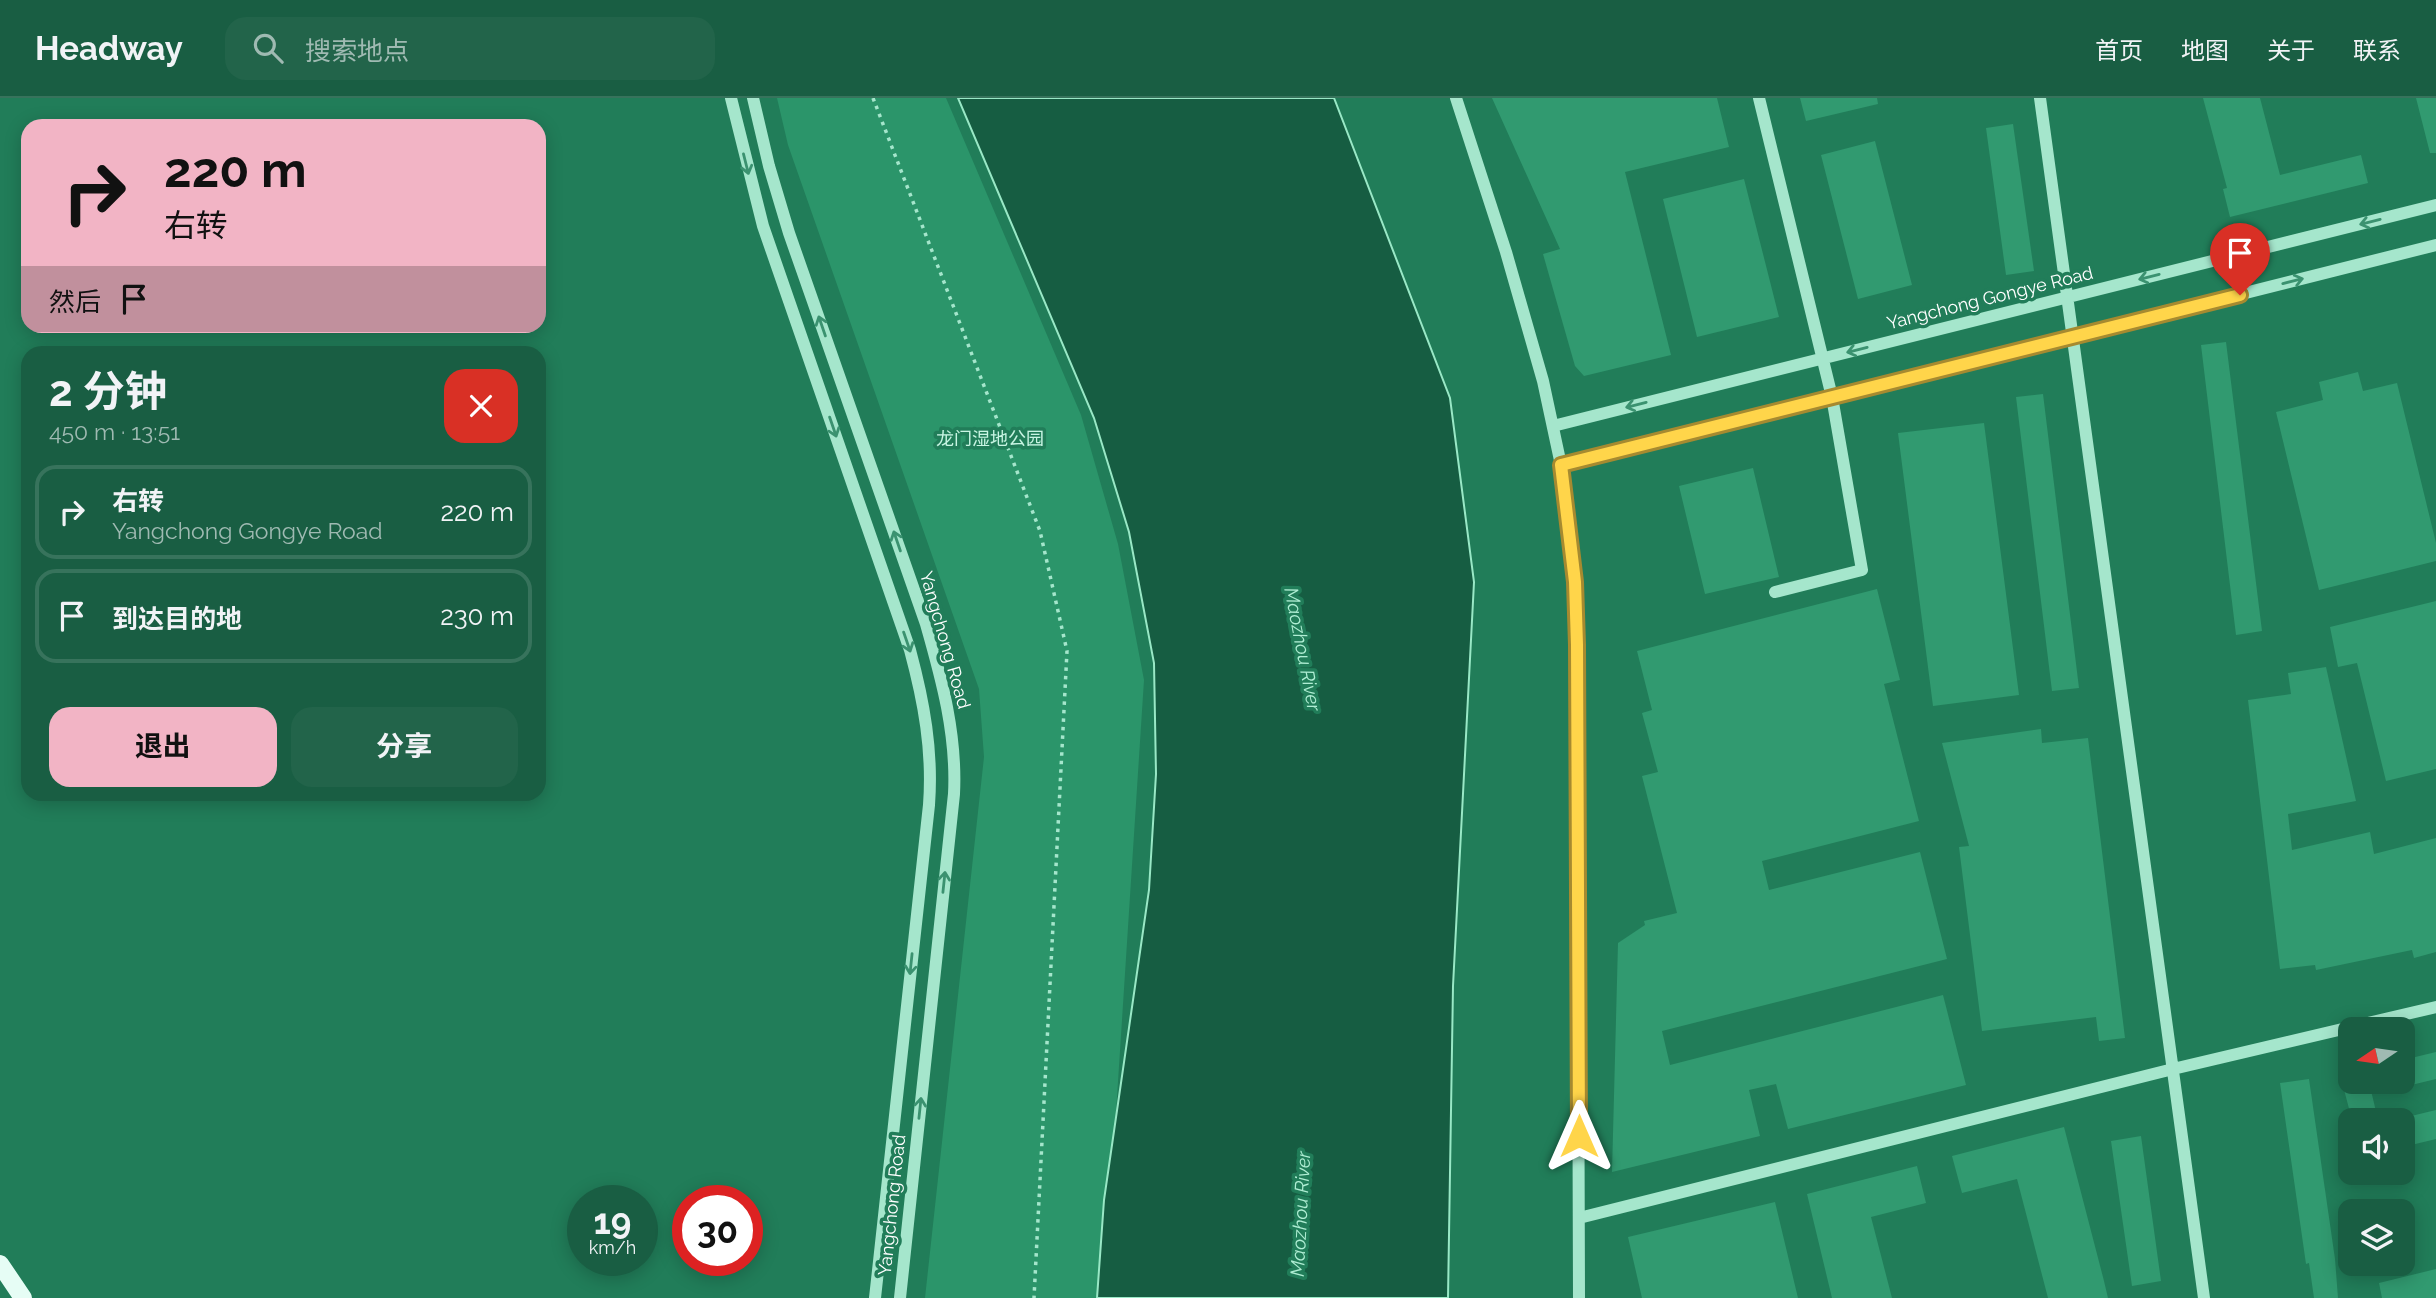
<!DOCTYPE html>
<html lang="zh">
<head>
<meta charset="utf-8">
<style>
	:root { --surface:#195e43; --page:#22644a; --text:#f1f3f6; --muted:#9fbab2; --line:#37735c; --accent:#f2b4c5 }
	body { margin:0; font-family:Raleway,"Noto Sans SC",sans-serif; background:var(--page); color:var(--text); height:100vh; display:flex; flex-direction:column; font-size:26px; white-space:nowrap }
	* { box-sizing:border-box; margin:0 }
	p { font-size:23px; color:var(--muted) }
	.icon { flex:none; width:38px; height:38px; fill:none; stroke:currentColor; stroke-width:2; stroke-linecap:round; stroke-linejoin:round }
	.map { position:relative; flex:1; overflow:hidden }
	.side { position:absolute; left:21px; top:248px; width:525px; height:455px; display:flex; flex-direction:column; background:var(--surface); border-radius:21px; box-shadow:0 4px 18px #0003 }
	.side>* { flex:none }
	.top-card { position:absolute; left:21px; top:21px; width:525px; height:214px; border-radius:21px; box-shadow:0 4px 18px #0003; background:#f2b4c5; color:#111; overflow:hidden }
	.needle { width:46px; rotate:257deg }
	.buttons { position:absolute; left:2338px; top:919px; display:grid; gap:14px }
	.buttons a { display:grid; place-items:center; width:77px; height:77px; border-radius:14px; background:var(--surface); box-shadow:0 4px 18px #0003; font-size:35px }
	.speed { position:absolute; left:567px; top:1087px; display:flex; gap:14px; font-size:35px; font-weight:700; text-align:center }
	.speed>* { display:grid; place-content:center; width:91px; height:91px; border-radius:50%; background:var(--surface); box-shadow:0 4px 18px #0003; line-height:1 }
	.speed small { font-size:18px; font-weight:400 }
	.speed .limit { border:10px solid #d22; background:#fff; color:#111 }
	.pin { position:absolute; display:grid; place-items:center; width:60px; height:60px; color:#fff; margin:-72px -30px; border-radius:50% 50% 50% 0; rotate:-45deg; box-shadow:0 0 7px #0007 }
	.pin .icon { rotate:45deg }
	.me { position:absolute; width:77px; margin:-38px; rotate:0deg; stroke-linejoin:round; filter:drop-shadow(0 0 5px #0008) }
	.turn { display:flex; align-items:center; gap:24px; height:147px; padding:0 28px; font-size:32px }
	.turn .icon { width:91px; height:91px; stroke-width:2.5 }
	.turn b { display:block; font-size:49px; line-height:60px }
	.then { display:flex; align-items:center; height:66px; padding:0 28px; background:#0003; gap:14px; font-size:26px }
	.round { display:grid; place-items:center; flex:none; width:74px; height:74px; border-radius:21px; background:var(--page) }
	.summary { display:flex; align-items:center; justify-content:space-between; height:119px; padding:0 28px }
	h1 { font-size:42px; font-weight:700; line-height:52px }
	.button { display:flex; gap:14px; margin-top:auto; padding:14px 28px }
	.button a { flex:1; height:80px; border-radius:21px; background:var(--accent); color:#111; font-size:28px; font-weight:700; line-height:80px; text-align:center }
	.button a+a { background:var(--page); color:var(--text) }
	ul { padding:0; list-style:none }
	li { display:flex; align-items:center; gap:21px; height:94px; margin:0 14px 10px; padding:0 14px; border:4px solid var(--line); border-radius:21px }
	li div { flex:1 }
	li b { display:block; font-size:26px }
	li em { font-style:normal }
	header { display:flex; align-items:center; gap:42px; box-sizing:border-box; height:98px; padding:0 35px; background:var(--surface); border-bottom:2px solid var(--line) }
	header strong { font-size:33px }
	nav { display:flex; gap:38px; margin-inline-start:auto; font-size:24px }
	.search { width:490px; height:63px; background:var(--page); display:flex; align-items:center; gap:18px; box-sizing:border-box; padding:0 24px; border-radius:21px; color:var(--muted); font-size:26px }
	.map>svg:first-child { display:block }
	.green { fill:#2b956a }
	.water { fill:#165d42; stroke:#99e8c6; stroke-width:2 }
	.building { fill:#319a70 }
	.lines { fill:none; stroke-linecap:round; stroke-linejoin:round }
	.path { stroke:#a5e6cc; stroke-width:3.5; stroke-dasharray:3.5 5; stroke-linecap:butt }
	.minor { stroke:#a5e6cc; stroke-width:12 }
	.major { stroke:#e6fdf5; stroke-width:18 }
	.oneway { stroke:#3b9270 }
	.route-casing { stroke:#a68a30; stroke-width:18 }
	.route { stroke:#ffd54a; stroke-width:12 }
	.labels { text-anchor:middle; stroke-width:7; stroke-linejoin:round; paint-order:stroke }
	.street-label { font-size:18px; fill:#fff; stroke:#217d59 }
	.park-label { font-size:18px; fill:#c8f5e3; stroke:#217d59 }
	.water-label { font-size:19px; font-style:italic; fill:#b0eed4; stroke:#217d59 }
</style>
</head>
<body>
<header>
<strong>Headway</strong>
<div class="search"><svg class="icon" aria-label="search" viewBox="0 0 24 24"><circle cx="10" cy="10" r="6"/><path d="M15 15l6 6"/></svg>搜索地点</div>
<nav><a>首页</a><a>地图</a><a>关于</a><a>联系</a></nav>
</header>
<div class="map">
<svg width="2436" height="1200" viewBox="0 0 2436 1200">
	<rect width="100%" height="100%" fill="#217d59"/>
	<path class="green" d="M777,0H946L1081,317L1118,446L1144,582L1104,1200H925L984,659L979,591L788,47Z"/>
	<path class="water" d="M958,0H1334L1450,300L1474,484L1453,888L1448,1200H1097L1104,1102L1149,792L1156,676L1154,565L1129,434L1094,320Z"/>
	<path class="building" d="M1492,0H1717L1729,49L1625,74L1671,257L1584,278L1575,268L1543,156L1560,151Z
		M1800,0H1877L1878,6L1806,23Z
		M2203,0H2260L2280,77L2361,57L2368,85L2230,119L2223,91L2227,90Z
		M2416,0H2436V55H2430Z
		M2013,26L2034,173L2006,177L1986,30Z
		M1875,43L1912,187L1858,201L1821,57Z
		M1744,81L1779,219L1697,239L1663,101Z
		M2226,244L2262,533L2236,537L2201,247Z
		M2358,274L2363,293L2397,285L2436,445V463L2319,492L2276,314L2323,302L2319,284Z
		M2043,296L2079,590L2052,593L2016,299Z
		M1984,325L2019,597L1933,608L1898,335Z
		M1753,370L1779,479L1705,496L1679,388Z
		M1877,491L1900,582L1884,586L1919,723L1762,763L1769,792L1920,754L1947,861L1662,933L1670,967L1943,897L1966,987L1788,1031L1776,986L1749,992L1760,1038L1612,1074L1618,845L1645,827L1644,823L1677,815L1642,678L1658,674L1642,615L1652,612L1637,553Z
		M2436,503V671L2386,683L2357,565L2338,569L2330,529Z
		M2326,569L2356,703L2288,716L2292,752L2370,734L2374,756L2436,740V854L2414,860L2412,852L2316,872L2315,867L2280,871L2248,602L2291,596L2288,575Z
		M2041,631L2042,645L2088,640L2125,940L2099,943L2096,919L1982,933L1959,749L1969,748L1942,645Z
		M2436,954V981L2403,989V962Z
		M2309,981L2335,1161L2338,1200H2314L2309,1165L2306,1166L2280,985Z
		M2342,984H2369L2378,1022H2352Z
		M2436,1012V1041L2403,1049V1020Z
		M2064,1029L2104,1183L2108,1200H2048L2017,1081L1962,1095L1952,1058Z
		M2141,1038L2161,1183L2132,1188L2111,1043Z
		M1917,1068L1926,1105L1871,1119L1892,1200H1832L1807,1096Z
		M1775,1104L1798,1200H1642L1628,1139Z
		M2436,1171V1200H2382L2379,1185Z"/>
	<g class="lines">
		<path class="path" d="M873,0L1040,433L1067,553L1034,1200"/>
		<path class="minor" d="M731,0L763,128L910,552C924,604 933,653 929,707L875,1200
			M753,0L769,68L789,135L926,526C942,582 957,637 954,696L900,1200
			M1456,0L1506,154L1543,283L1561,367L1569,429L1577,547L1579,1200
			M1759,0L1832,299L1862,472L1775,494
			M2040,0L2204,1200
			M1553,328L2436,107
			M1561,367L2436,147
			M1579,1120L2173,971L2436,909"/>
		<path class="major" d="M0,1166L23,1200"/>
	</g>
	<defs><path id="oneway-shaft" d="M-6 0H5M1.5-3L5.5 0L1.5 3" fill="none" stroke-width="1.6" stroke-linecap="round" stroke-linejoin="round" transform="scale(1.75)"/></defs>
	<g class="oneway">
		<use href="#oneway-shaft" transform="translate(746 66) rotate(76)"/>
		<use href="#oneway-shaft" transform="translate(2370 124) rotate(166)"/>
		<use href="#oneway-shaft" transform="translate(2149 179) rotate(166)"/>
		<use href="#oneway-shaft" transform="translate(2293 183) rotate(-14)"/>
		<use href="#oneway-shaft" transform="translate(822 228) rotate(-109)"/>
		<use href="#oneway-shaft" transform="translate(1857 252) rotate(166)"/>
		<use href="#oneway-shaft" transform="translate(1636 307) rotate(166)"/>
		<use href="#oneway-shaft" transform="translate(833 329) rotate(71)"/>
		<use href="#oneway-shaft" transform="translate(897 443) rotate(-109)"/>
		<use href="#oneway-shaft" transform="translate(907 544) rotate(71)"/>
		<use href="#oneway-shaft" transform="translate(944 784) rotate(-84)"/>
		<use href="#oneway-shaft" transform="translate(911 866) rotate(96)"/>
		<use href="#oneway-shaft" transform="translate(920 1010) rotate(-84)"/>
	</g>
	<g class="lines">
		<g class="route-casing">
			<path id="route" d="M1579,1038L1577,547L1575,484L1561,367L2240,197"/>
		</g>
		<use href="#route" class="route"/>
	</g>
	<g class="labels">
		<g class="street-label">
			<text transform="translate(1990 200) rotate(-14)" y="6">Yangchong Gongye Road</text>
			<text transform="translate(945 542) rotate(74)" y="6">Yangchong Road</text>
			<text transform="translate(892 1107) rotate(-84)" y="6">Yangchong Road</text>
		</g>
		<g class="park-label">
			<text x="990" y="347">龙门湿地公园</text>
		</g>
		<g class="water-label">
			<text transform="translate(1303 551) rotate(79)" y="7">Maozhou River</text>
			<text transform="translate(1300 1116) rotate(-87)" y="7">Maozhou River</text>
		</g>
	</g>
</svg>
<div class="buttons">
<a><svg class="needle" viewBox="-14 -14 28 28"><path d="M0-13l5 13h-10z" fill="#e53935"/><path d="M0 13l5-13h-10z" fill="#9fbab2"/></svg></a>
<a><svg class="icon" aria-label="sound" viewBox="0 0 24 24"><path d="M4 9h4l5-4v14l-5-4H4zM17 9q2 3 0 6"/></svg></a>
<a><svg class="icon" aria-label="layers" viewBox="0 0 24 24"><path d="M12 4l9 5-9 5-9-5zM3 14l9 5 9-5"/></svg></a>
</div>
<div class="speed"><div>19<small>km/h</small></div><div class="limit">30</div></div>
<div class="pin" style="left:2240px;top:197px;background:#d93025"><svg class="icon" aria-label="arrive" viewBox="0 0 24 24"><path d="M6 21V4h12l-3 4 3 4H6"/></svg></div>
<svg class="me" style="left:1579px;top:1038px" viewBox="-20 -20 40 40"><path d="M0-17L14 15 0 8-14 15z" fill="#ffd54a" stroke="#fff" stroke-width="4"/></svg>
<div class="top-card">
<div class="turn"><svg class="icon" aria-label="right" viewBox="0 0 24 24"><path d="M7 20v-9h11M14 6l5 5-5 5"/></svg><div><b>220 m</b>右转</div></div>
<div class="then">然后<svg class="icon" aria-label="arrive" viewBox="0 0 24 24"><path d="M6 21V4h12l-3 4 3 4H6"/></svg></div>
</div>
<section class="side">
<div class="summary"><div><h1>2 分钟</h1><p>450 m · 13:51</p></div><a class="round" style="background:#d93025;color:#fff"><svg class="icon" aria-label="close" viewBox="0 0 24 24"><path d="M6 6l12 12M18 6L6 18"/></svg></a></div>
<ul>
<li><svg class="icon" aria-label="right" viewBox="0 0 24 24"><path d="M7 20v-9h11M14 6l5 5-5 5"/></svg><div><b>右转</b><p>Yangchong Gongye Road</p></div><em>220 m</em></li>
<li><svg class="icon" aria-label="arrive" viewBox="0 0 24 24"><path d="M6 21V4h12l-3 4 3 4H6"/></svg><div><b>到达目的地</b></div><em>230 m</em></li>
</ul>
<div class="button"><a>退出</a><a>分享</a></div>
</section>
</div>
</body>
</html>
